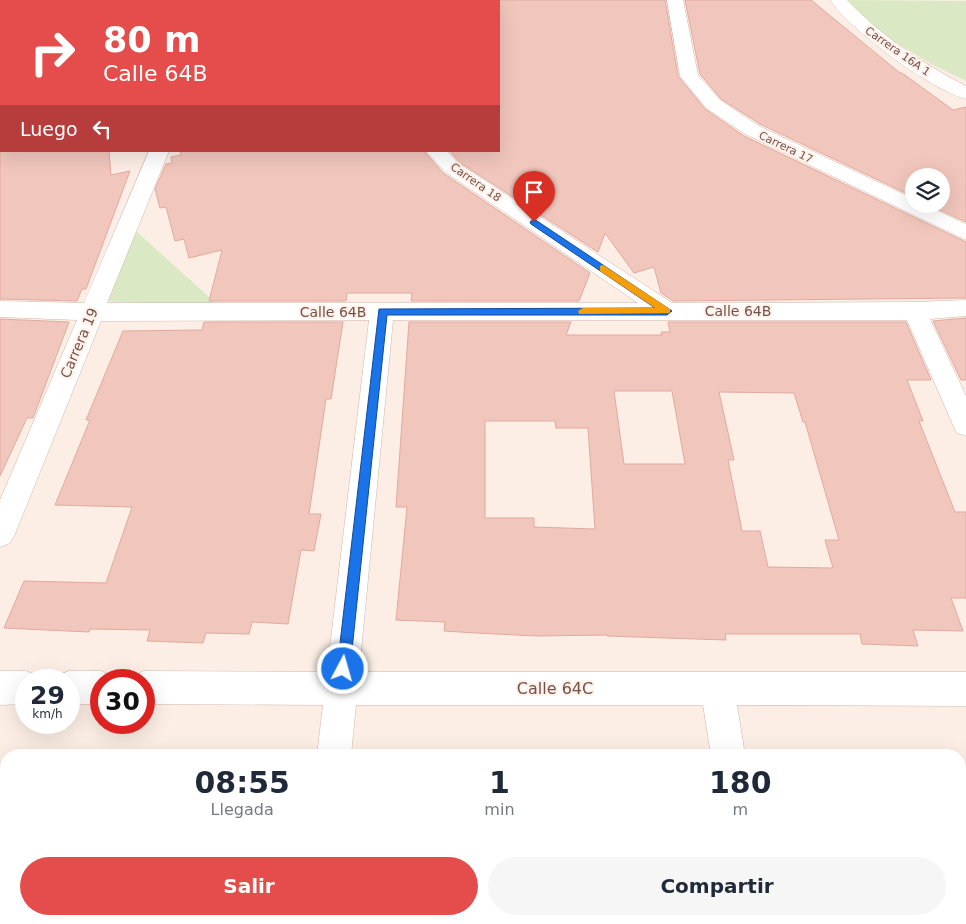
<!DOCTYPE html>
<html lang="es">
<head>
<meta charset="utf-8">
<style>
	:root { --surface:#fff; --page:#f6f6f7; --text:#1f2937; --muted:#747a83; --accent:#e44d4b }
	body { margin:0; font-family:"DejaVu Sans",sans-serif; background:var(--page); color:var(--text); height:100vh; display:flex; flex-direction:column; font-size:19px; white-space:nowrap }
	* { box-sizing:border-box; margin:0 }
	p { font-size:16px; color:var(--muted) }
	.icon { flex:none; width:28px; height:28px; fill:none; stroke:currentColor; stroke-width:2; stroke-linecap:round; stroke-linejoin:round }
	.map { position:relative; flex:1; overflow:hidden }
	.drawer { position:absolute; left:0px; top:749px; width:966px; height:176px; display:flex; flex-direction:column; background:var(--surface); border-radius:20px 20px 0 0; box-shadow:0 5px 20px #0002 }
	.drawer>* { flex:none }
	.guide { position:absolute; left:0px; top:0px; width:500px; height:152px; box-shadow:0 5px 20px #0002; background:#e44d4b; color:#fff; overflow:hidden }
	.buttons { position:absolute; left:905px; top:168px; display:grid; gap:10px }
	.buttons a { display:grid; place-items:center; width:45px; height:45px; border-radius:50%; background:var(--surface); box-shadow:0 5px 20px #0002; font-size:25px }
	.speed { position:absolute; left:15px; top:669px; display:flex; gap:10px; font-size:25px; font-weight:700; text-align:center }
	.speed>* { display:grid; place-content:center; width:65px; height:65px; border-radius:50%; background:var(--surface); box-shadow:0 5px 20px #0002; line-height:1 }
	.speed small { font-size:12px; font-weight:400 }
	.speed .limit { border:8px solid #d22; background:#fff; color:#111 }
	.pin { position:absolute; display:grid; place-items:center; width:42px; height:42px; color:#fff; margin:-51px -21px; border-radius:50% 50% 50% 0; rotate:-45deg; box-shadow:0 0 5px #0007 }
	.pin .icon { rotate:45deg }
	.me { position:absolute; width:55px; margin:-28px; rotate:6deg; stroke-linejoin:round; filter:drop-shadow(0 0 4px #0008) }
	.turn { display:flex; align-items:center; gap:18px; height:105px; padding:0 20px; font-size:22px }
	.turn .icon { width:65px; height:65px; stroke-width:2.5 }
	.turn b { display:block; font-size:35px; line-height:42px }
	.then { display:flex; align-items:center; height:48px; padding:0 20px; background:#0003; gap:10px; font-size:19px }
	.eta { display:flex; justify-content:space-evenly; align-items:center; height:85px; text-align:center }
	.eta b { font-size:30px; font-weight:600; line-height:35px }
	.cta { display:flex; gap:10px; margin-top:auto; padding:10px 20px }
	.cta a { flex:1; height:58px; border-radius:30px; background:var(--accent); color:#fff; font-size:20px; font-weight:600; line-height:58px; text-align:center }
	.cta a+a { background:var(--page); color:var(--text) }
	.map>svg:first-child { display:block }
	.green { fill:#dae9c3 }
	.building { fill:#f1c6bc; stroke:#e3a99d; fill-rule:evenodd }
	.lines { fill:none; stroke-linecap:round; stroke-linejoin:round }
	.minor-casing { stroke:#cfb5ae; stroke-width:1 }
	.minor { fill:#fff; fill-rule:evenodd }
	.route { fill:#1a73e8; stroke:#114b97 }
	.slow { fill:#f59e0b }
	.labels { text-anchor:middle; stroke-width:4.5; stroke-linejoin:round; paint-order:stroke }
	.far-street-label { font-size:11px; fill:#74504a; stroke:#fff2ea }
	.street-label { font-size:14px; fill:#74504a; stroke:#fff2ea }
	.near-street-label { font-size:16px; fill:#74504a; stroke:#fff2ea }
</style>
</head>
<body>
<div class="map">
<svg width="966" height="924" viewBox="0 0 966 924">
	<rect width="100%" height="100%" fill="#fceee4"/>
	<path class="green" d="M842,0L966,1V81L931,64L871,27Z
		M136,231L220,307L105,301Z"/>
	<path class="building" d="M499,0H665L678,76L705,109L744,136L966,242V298L673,301L661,293L654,267L634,273L605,233L598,252L459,162L450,151H499Z
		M685,0H811L900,73H902L953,110L966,107V222L927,204H941V176H914V197L760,124L721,99L700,74Z
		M0,151H109L111,175L130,171L86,289H82L77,301L0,299Z
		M180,151H424L443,173L590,273L579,301H411L412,293H347L346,301H209L222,250L189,258L184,239L175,241L166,207L160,208L155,189L166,164L172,163L171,157L181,155Z
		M966,318V380H961L933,321Z
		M0,319L69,322L33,418H27L0,476Z
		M204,322H343L331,399H326L309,514H321L314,551L301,550L288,624L252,622L249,634L206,633L203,643L147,641L150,630L90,629L89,632L4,628L24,581L106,583L132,507L55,505L90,420H86L123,331L202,330Z
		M409,322H571L566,335H662L661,332H670L668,322H906L931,380H907L923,421H919L955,512H966V598H951L963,631L913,630L918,646L862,644L860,634H725L726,640L607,636V635L537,636L476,633L444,631L445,622L396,620L407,507H396ZM614,391H672L685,464H624ZM719,392L794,393L803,422H805L839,540H825L833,568L768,567L760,531H742L728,460H734ZM485,421H555L556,428H588L595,529L534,527V518H485Z"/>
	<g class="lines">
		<g class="minor-casing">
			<path id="minor" d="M432,0H448V1H432Z
				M667,0H683L698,75L720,100L759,126L914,199V204H923L966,224V240L745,134L706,108L680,76Z
				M830,0H847C881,36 922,63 966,86V99C931,90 850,30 830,0Z
				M149,151H169L107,303H638L444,171L426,151H447L458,163L672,303L915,302L966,300V316L930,319L966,396V436L957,433L953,425L907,320H393L359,672H966V706L737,705L745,755H711L703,705H356L351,755H317L323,705L144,704V680H131L132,676L144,671L327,672L369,320L101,321L15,534L10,543L0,547V500L77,320L0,317V301L84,303Z
				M0,671H26L38,676L39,680H26V704L0,705Z
				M69,671H101L113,676L114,680H101V704H69V680H56L57,676Z
				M297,919H335V924H297Z
				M737,919H775L776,924H738Z"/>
		</g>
		<use href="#minor" class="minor"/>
	</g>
	<path class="route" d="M534,219L672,311L667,315H387L350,669L348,673L343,675L339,673L337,669L379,309L655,308L531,224L530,222Z"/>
	<path class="slow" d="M603,265L670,309V313L579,314L578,311L583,308H655L600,271V266Z"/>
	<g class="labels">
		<g class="far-street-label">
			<text transform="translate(898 51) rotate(35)" y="4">Carrera 16A 1</text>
			<text transform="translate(786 147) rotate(26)" y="4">Carrera 17</text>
			<text transform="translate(476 182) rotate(35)" y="4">Carrera 18</text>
		</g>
		<g class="street-label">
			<text x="738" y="316">Calle 64B</text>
			<text x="333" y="317">Calle 64B</text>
			<text transform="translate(79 343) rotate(-67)" y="5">Carrera 19</text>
		</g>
		<g class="near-street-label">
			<text x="555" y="694">Calle 64C</text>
		</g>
	</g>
</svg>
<div class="buttons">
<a><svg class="icon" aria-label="layers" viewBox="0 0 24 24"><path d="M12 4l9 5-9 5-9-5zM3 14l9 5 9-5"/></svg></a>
</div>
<div class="speed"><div>29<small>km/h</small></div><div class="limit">30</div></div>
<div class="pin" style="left:534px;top:222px;background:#d93025"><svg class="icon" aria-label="arrive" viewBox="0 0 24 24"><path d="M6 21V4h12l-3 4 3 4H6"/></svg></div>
<svg class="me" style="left:343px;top:669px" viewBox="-20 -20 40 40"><circle r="17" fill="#1a73e8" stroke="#fff" stroke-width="3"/><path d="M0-11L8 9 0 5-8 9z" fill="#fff"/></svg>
<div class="guide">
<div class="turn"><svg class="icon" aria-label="right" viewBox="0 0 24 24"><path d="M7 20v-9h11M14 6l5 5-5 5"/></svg><div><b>80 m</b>Calle 64B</div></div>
<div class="then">Luego<svg class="icon" aria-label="left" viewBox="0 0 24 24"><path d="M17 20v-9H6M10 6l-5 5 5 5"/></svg></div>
</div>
<section class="drawer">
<div class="eta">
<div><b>08:55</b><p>Llegada</p></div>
<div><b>1</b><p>min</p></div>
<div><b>180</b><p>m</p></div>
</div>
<div class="cta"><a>Salir</a><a>Compartir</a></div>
</section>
</div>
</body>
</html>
